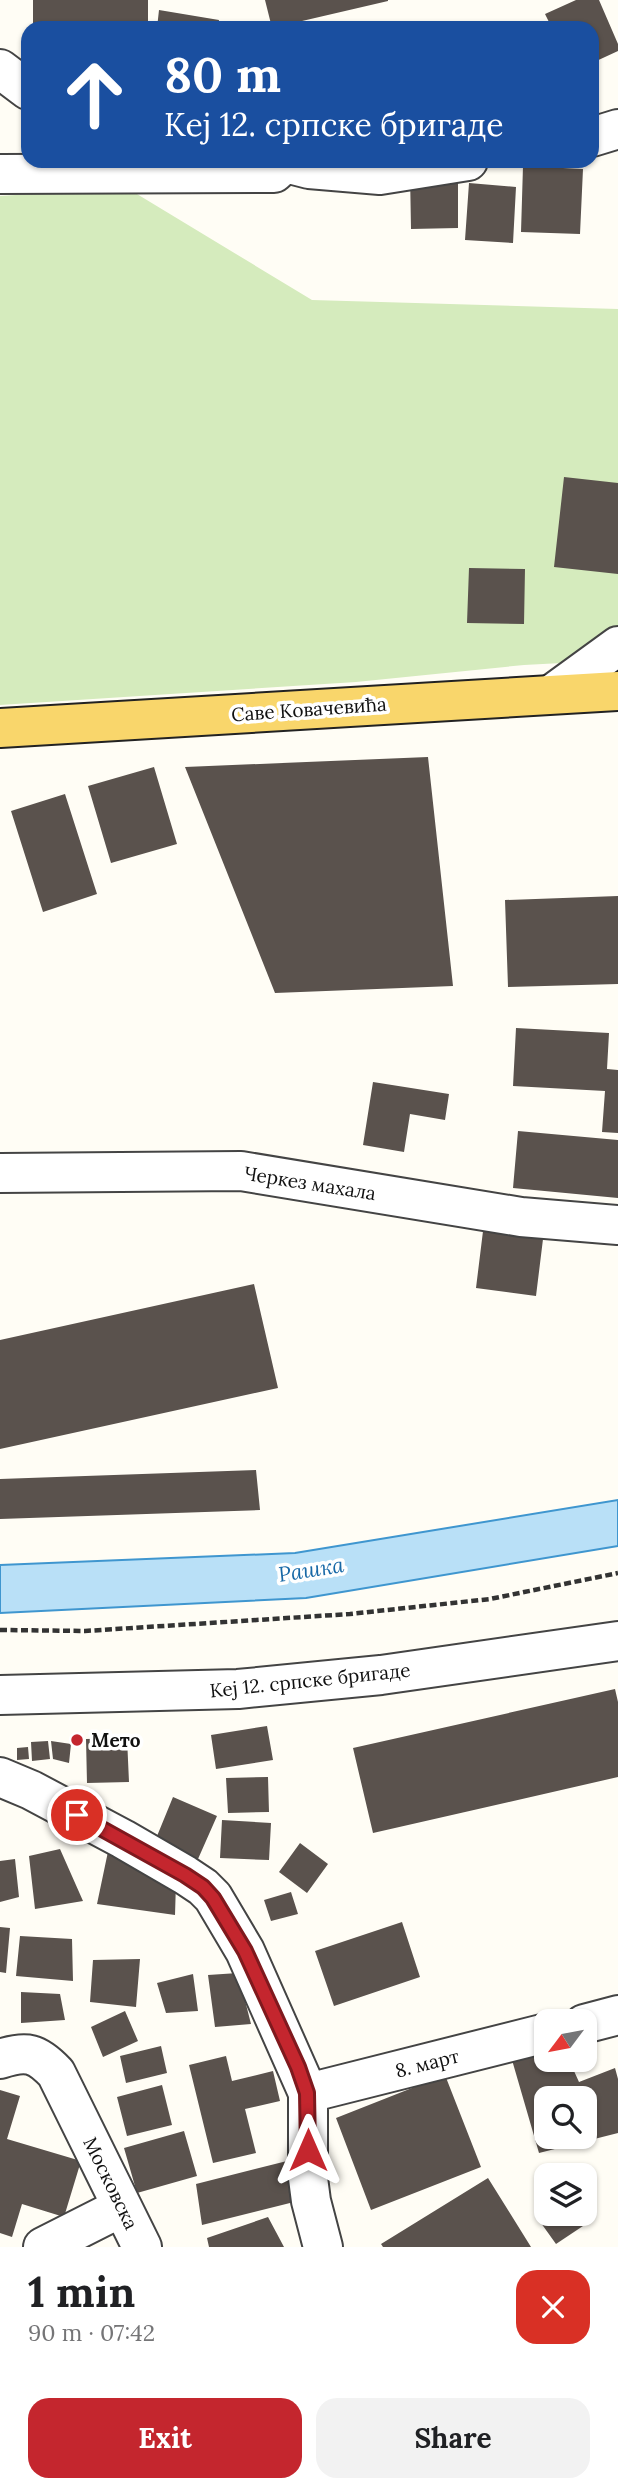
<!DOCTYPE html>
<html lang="en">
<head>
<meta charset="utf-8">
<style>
	:root { --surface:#fff; --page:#f2f2f2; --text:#202124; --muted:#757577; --accent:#c4262e }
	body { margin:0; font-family:Lora,serif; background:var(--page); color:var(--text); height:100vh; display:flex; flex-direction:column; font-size:26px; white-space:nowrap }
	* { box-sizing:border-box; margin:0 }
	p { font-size:23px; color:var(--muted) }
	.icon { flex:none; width:38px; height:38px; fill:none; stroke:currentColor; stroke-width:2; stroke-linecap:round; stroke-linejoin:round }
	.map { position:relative; height:2247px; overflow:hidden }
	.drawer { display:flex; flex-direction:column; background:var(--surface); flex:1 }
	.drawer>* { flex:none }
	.banner { position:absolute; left:21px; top:21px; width:578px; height:147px; border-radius:21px; box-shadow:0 2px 5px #0004; background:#1a4fa0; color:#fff; overflow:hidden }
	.needle { width:46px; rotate:238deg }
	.tools { position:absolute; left:534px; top:2009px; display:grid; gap:14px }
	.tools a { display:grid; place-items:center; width:63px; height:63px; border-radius:14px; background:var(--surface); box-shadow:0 2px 5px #0004; font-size:35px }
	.pin { position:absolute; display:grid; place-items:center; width:60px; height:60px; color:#fff; margin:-30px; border:4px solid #fff; border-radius:50%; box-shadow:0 2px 7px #0007 }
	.me { position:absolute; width:77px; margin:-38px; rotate:0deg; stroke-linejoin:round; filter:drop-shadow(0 0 5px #0008) }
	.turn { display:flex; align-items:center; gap:24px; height:147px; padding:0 28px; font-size:32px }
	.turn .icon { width:91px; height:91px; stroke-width:2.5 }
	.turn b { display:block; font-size:49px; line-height:60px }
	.round { display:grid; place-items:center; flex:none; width:74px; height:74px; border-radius:21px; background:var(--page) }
	.overview { display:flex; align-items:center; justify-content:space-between; height:119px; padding:0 28px }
	h1 { font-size:42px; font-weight:800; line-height:52px }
	.primary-button { display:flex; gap:14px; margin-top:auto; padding:14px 28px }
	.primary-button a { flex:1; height:80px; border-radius:21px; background:var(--accent); color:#fff; font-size:28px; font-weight:800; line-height:80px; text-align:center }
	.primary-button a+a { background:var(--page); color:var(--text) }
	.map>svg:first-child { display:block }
	.green { fill:#d5ebbd }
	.water { fill:#b9e0f7; stroke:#3f96cf; stroke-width:2 }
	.building { fill:#5a524d; fill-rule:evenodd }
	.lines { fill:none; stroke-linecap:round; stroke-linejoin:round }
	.minor-casing { stroke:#444; stroke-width:42 }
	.major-casing { stroke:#222; stroke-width:42 }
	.path { stroke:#333; stroke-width:4.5; stroke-dasharray:7 3.5; stroke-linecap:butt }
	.minor { stroke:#fff; stroke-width:38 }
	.major { stroke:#f9d66b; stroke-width:38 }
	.route-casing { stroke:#7f191e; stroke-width:18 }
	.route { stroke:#c4262e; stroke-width:12 }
	.poi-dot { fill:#c4262e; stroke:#fff; stroke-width:2.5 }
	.labels { text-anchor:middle; stroke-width:7; stroke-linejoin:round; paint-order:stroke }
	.street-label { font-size:19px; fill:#111; stroke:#fff }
	.poi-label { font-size:19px; font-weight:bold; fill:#111; stroke:#fff; text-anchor:start }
	.water-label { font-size:21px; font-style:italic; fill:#1768a6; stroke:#fff }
</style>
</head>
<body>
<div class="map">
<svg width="618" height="2247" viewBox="0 0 618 2247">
	<rect width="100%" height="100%" fill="#fffdf5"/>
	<path class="green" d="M127,188L312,300L618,309V660L524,665L356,682L0,705V196Z"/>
	<path class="water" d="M618,1500V1546L306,1598L0,1613V1565L295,1553Z"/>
	<path class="building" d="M33,0H148V28H33Z
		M265,0H388V1L272,28Z
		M576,0H599L618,44V51L592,63V28H552L545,14Z
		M159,10L219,20L218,28H157Z
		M523,166L583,169L580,234L521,232Z
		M410,173H458V228L411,229Z
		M469,183L516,187L513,243L465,240Z
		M564,477L618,483V574L554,567Z
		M469,568L525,569L524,624L467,623Z
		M428,757L453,986L275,993L185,767Z
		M154,767L177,844L111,863L88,786Z
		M65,794L97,894L43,912L11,811Z
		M618,896V984L508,987L505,900Z
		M516,1028L609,1033L607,1069L618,1070V1133L602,1132L605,1091L513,1086Z
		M373,1082L449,1094L445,1120L410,1114L404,1152L363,1145Z
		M518,1131L618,1140V1198L513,1188Z
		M484,1223L544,1231L536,1296L476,1288Z
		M254,1284L278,1388L0,1449V1340Z
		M256,1470L260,1510L0,1519V1479Z
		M615,1689L618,1702V1777L373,1833L353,1748Z
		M267,1726L273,1760L216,1769L211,1735Z
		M127,1738L129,1782L87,1783L86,1739Z
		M48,1741L50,1759L32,1761L31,1742Z
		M51,1741L71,1744L69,1763L53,1759Z
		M28,1747L29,1759L17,1760V1748Z
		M268,1777L269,1812L228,1813L226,1778Z
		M173,1797L217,1816L198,1859L155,1841Z
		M222,1820L271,1823L269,1860L220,1858Z
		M110,1842L176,1882L175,1915L97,1904Z
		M300,1843L328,1864L307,1893L279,1872Z
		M60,1849L83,1901L35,1909L29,1856Z
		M15,1859L19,1897L0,1902V1861Z
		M291,1892L298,1914L271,1921L264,1900Z
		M402,1922L420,1977L334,2006L315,1951Z
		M0,1927L10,1928L6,1973L0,1972Z
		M20,1936L72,1939L73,1981L16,1976Z
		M140,1959L136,2007L90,2002L93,1960Z
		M238,1973L251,2024L215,2027L208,1975Z
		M193,1974L198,2011L166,2013L157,1983Z
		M21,1992L60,1994L65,2020L21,2023Z
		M125,2011L138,2041L103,2057L91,2027Z
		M161,2046L167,2073L126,2083L120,2056Z
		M546,2050V2060H569L579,2082L615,2068L618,2079V2133L539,2153L512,2060ZM546,2098H584V2137H546Z
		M226,2056L232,2081L273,2071L280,2101L245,2109L256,2153L213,2163L189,2065Z
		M445,2075L481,2167L371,2210L336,2118Z
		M162,2085L172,2125L127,2136L117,2097Z
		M0,2090L20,2096L7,2139L81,2161L64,2217L22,2204L12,2237L0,2233Z
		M184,2131L197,2176L137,2193L124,2148Z
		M287,2161L294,2202L202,2225L196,2184Z
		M488,2178L531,2247H383L381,2244Z
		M546,2209V2214H580L586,2224L556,2244L536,2216Z
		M268,2217L284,2247H209L207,2238Z"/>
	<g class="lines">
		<g class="minor-casing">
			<path id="minor" d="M0,69L28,90
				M592,137L618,129
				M278,161L309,169L380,175L468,161
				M0,174L274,173L285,163
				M552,694L618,646
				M0,1173L241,1171L521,1217L618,1225
				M0,1695L238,1689L381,1675L618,1641
				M0,1777L31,1790L123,1839L185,1875L203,1887L213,1897L245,1951L308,2093V2178L311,2201L323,2247
				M584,2024L618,2015
				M0,2059C27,2050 37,2053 56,2073L142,2247
				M308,2093L546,2033
				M43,2247L122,2207"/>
		</g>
		<g class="major-casing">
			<path id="major" d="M0,728L618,691"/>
		</g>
		<path class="path" d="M0,1630L85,1631L350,1614L490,1599L618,1573"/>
		<use href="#minor" class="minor"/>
		<use href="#major" class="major"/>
	</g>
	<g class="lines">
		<g class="route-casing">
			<path id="route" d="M77,1815L185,1875L203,1887L213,1898L245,1951L298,2067L307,2093L308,2150"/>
		</g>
		<use href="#route" class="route"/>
	</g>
	<circle class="poi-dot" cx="77" cy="1740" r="7"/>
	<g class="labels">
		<g class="street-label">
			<text transform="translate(309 709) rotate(-4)" y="7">Саве Ковачевића</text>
			<text transform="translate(310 1183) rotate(9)" y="7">Черкез махала</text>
			<text transform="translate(310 1680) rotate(-6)" y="7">Кеј 12. српске бригаде</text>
			<text transform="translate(427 2063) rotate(-14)" y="7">8. март</text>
			<text transform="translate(111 2183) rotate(64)" y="7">Московска</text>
		</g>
		<g class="poi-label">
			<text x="91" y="1747">Мето</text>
		</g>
		<g class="water-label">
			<text transform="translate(311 1570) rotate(-9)" y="7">Рашка</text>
		</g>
	</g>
</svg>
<div class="tools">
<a><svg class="needle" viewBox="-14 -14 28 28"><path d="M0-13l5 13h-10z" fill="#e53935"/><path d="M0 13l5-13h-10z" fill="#757577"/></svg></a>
<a><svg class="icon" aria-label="search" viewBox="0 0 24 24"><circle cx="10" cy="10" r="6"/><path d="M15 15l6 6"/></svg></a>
<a><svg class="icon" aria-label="layers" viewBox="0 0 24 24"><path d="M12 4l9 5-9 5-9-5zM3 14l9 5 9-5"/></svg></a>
</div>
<div class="pin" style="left:77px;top:1815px;background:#d93025"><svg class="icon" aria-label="arrive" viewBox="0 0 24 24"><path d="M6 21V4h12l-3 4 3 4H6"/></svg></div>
<svg class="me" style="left:308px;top:2150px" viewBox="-20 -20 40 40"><path d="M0-17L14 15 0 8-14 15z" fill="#c4262e" stroke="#fff" stroke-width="4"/></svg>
<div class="banner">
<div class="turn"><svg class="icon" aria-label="ahead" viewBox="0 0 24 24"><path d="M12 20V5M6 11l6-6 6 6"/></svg><div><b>80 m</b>Кеј 12. српске бригаде</div></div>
</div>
</div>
<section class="drawer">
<div class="overview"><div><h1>1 min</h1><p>90 m · 07:42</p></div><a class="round" style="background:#d93025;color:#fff"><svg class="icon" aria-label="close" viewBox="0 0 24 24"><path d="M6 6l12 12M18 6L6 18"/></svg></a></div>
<div class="primary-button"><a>Exit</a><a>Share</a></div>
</section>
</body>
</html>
